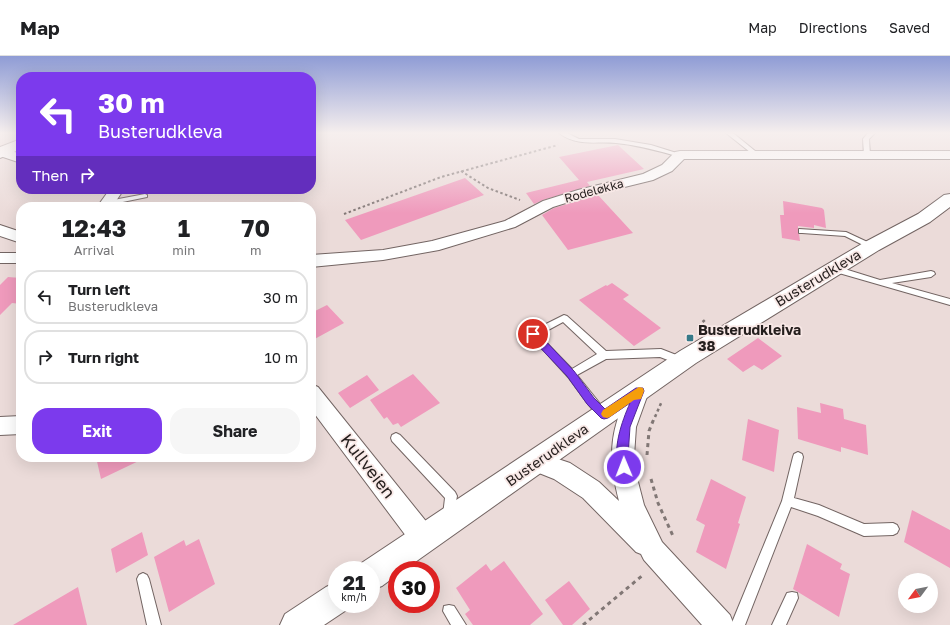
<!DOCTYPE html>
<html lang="en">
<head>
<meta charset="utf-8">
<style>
	:root { --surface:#fff; --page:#f6f6f6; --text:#202124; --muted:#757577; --line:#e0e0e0; --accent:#7c3aed }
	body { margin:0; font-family:"Golos Text",sans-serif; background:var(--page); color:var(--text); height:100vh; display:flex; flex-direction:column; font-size:15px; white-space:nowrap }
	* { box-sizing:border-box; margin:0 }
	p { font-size:13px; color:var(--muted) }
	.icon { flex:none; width:22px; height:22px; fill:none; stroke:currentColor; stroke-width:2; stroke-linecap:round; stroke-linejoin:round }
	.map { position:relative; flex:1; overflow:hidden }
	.side { position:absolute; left:16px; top:146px; width:300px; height:260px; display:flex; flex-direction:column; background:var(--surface); border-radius:16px; box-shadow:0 4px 16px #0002 }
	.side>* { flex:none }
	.banner { position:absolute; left:16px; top:16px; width:300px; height:122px; border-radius:16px; box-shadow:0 4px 16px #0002; background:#7c3aed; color:#fff; overflow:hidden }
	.needle { width:26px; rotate:238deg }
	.fabs { position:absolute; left:898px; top:517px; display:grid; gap:8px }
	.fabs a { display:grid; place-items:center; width:40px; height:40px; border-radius:50%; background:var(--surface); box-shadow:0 4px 16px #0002; font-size:20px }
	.speed { position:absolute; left:328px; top:505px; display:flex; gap:8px; font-size:20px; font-weight:700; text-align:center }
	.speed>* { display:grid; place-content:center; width:52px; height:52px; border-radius:50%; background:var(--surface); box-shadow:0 4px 16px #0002; line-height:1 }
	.speed small { font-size:10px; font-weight:400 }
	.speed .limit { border:6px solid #d22; background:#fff; color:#111 }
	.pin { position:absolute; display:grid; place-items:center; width:34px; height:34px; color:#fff; margin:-17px; border:2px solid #fff; border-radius:50%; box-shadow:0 1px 4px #0007 }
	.me { position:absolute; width:44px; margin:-22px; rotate:359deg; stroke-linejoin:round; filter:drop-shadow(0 0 3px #0008) }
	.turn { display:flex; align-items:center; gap:14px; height:84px; padding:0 16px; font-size:18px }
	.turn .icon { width:52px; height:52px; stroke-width:2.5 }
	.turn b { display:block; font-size:28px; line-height:34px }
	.then { display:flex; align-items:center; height:38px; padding:0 16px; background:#0003; gap:8px; font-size:15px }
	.eta { display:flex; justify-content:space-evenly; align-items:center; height:68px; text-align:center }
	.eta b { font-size:24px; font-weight:700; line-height:28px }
	.primary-button { display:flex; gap:8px; margin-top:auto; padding:8px 16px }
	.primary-button a { flex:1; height:46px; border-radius:16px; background:var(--accent); color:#fff; font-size:16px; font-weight:700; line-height:46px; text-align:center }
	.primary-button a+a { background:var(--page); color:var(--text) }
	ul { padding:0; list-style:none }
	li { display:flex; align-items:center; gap:12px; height:54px; margin:0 8px 6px; padding:0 8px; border:2px solid var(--line); border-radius:16px }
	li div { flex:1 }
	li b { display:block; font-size:15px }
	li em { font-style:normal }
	header { display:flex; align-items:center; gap:24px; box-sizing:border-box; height:56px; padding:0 20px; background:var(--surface); border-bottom:1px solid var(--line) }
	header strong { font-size:19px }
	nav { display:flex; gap:22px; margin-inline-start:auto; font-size:14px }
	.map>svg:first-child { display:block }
	.building { fill:#ef9abc }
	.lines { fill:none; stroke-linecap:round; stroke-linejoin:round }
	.lane-casing { stroke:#736563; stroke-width:2 }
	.street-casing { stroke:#736563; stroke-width:2 }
	.secondary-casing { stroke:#736563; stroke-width:2 }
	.primary-casing { stroke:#736563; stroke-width:2 }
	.path-far2 { stroke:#817775; stroke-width:2; stroke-dasharray:2.5 2.5; stroke-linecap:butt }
	.path-far1 { stroke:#817775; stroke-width:2.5; stroke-dasharray:3 3; stroke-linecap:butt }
	.path { stroke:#817775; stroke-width:3; stroke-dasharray:4 4; stroke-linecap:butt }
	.lane { fill:#fff; fill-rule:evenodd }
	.street { fill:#fff; fill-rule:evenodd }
	.secondary { fill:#fff; fill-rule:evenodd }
	.primary { fill:#fff; fill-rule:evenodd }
	.route { fill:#7c3aed; stroke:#51269a }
	.slow { fill:#f59e0b }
	.poi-dot { fill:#367a89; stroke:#f8e8e6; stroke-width:1.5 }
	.labels { text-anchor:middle; stroke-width:3.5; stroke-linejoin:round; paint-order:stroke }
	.far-street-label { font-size:12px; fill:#241e1d; stroke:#f8e8e6 }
	.street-label { font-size:14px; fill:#241e1d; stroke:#f8e8e6 }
	.poi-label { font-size:14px; font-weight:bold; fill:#241e1d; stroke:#f8e8e6; text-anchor:start }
	.near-street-label { font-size:17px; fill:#241e1d; stroke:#f8e8e6 }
</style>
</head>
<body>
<header>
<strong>Map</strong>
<nav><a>Map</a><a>Directions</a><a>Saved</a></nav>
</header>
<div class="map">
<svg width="950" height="569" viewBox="0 0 950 569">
	<rect width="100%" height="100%" fill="#ebdbd9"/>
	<path class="building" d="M618,89L644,113L587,126L590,130L543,144L534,148L526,137L579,124L559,101Z
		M465,122L484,139L361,184L345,164Z
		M598,139L633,177L568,194L542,159L554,152Z
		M783,145L822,152L824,154L826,172L814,169V172L798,170V177L799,178L800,185L782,182L780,159H784Z
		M8,221L21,222V248L12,247L0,259V229Z
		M612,227L629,239L623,243L661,272L634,290L579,244L606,229L607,230Z
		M327,249L344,267L311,285V257Z
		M758,282L782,300L762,314L754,309L743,316L727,303Z
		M413,318L440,347L401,371L398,367L393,369L387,361L384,363L370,344Z
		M367,319L379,334L350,352L338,337Z
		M820,347L843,353L844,363L866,369L868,399L841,391V396L798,383L797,351L821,357Z
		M748,363L779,374L774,416L742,404Z
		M96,401H147L101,423Z
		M711,423L746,441L738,467L740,468L726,513L696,496L705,469L696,464Z
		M912,454L950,474V512L904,486Z
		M142,476L148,499L116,517L111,493Z
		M199,483L215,528L169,556L154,501L184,484L186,490Z
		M807,488L842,508L840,513L850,518L839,561L793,533Z
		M504,505L543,558L530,569H473L465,558L470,554L456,532L486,508L491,515Z
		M569,525L590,553L572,569H563L545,544Z
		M78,531L87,569H13Z"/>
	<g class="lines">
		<g class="lane-casing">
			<path id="lane" d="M559,77H567L579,83H615L651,89L683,99L680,101C659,95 638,89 616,87C595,85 578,91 559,77Z
				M726,77H733L760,99L755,100Z
				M868,77H875L869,83L870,99L867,101L864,99L863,83Z
				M145,138L147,139V141L108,149L105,147L108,145Z
				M799,173L846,176L876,190L875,192H869L845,180L802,177H799Z
				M835,210L880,224L931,215L934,216L935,218L931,221L892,227L950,243V249L832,215L831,213Z
				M564,259L567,260L606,295L661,293L684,302L686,305L684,308L681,309L660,301L606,303L577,319L609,359L608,362L604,363L600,362L588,348L568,321L529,278L530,276ZM563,266L597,298L572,313L539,279Z
				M396,377L400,379L455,436L457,440L453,463L449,465L445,463L443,459L445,442L392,385L391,382L392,379Z
				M798,396L802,398L803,401L794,442L819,449L864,468L893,467L897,469L899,473L897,477L893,479L864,480L818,460L791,451L745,569H731L782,445L793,401L794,398Z
				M143,517L147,519L149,523L161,569H147L137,523L139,519Z
				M792,536L797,537L798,542L786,569H772L787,537Z
				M449,549L454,550L466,569H451L443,555L444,550Z"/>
		</g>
		<g class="street-casing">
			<path id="street" d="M2,92L21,98V107L0,100V93Z
				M680,95H950V103H684L672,115L653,124L588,140L553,151L515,171L439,194L383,204L311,211V199L383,194L432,185L505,165L543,145L578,134L643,118L662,109L675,96Z
				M110,133H124L112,151H97Z
				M0,169L21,176V187L0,180Z
				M0,197H21V207H0Z
				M639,326L646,329L649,335L636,371L634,400L637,422L644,449L662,486L730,559L734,569H702L644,504L641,498L636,496L583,442L554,423L529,413L526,406L529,399L537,396L570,407L599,426L619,445C607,399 610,372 632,329Z
				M311,328L318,331L433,474L437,483L433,492L424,496L415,492L311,353Z
				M21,360V378L0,379V361Z"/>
		</g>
		<g class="secondary-casing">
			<path id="secondary" d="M950,138V151L930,166L879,194L696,307L404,514H397V519L382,530L371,534V514H358L360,508L680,295L865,186L918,158L944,139Z
				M337,526V548H350L348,553L324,569H280L285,558L326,531Z"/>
		</g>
		<g class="primary-casing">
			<path id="primary" d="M21,83V93L0,102V91Z"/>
		</g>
		<path class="path-far2" d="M461,115L488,132L520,144
			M344,158L441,121L558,89"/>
		<path class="path-far1" d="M698,270L706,263
			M655,361L662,345"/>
		<path class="path" d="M647,399L649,375L655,360
			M651,423L658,447L673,480
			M583,569L643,519"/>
		<use href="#lane" class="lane"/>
		<use href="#street" class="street"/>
		<use href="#secondary" class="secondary"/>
		<use href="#primary" class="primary"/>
	</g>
	<linearGradient id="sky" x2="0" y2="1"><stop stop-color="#8f9cd5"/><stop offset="0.49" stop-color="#f6efee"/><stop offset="1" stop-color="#f6efee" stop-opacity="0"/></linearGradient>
	<rect width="950" height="157" fill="url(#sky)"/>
	<path class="route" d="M533,275L537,276L574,315L594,342L605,353L636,332H643L644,335L630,371L628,400L629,411L628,414L624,416L620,414C611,395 622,365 630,347L608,362L604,363L601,362L587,348L567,320L530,281L529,278Z"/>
	<path class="slow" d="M639,331L643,332L644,335L641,343L634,344L610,361L607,362L603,361L601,358L603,354Z"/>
	<rect class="poi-dot" x="686" y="278" width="8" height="8" rx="2"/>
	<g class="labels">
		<g class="far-street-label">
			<text transform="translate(594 135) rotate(-15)" y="4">Rodeløkka</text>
		</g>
		<g class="street-label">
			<text transform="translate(818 222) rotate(-31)" y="5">Busterudkleva</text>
			<text transform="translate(547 399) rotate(-35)" y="5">Busterudkleva</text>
		</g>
		<g class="poi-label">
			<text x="698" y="279">Busterudkleiva<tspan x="698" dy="16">38</tspan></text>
		</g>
		<g class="near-street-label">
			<text transform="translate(368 410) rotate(52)" y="6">Kullveien</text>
		</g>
	</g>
</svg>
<div class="fabs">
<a><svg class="needle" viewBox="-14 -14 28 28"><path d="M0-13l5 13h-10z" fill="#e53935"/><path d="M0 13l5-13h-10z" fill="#757577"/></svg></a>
</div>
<div class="speed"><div>21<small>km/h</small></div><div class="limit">30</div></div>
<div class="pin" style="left:533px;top:278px;background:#d93025"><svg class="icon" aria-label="arrive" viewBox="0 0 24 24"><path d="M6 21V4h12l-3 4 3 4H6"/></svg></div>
<svg class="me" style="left:624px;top:411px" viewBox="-20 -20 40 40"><circle r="17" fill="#7c3aed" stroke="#fff" stroke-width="3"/><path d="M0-11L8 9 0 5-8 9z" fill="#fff"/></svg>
<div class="banner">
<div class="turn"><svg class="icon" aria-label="left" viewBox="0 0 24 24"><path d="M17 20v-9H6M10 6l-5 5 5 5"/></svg><div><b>30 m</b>Busterudkleva</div></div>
<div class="then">Then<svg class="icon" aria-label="right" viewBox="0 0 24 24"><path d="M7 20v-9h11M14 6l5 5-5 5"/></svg></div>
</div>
<section class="side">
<div class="eta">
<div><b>12:43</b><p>Arrival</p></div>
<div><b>1</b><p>min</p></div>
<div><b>70</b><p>m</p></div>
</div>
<ul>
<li><svg class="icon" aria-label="left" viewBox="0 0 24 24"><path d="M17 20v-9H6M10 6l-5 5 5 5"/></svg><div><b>Turn left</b><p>Busterudkleva</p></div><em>30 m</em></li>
<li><svg class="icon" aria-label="right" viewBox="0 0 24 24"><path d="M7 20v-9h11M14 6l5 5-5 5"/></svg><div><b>Turn right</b></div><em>10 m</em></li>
</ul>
<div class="primary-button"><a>Exit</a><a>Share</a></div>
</section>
</div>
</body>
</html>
